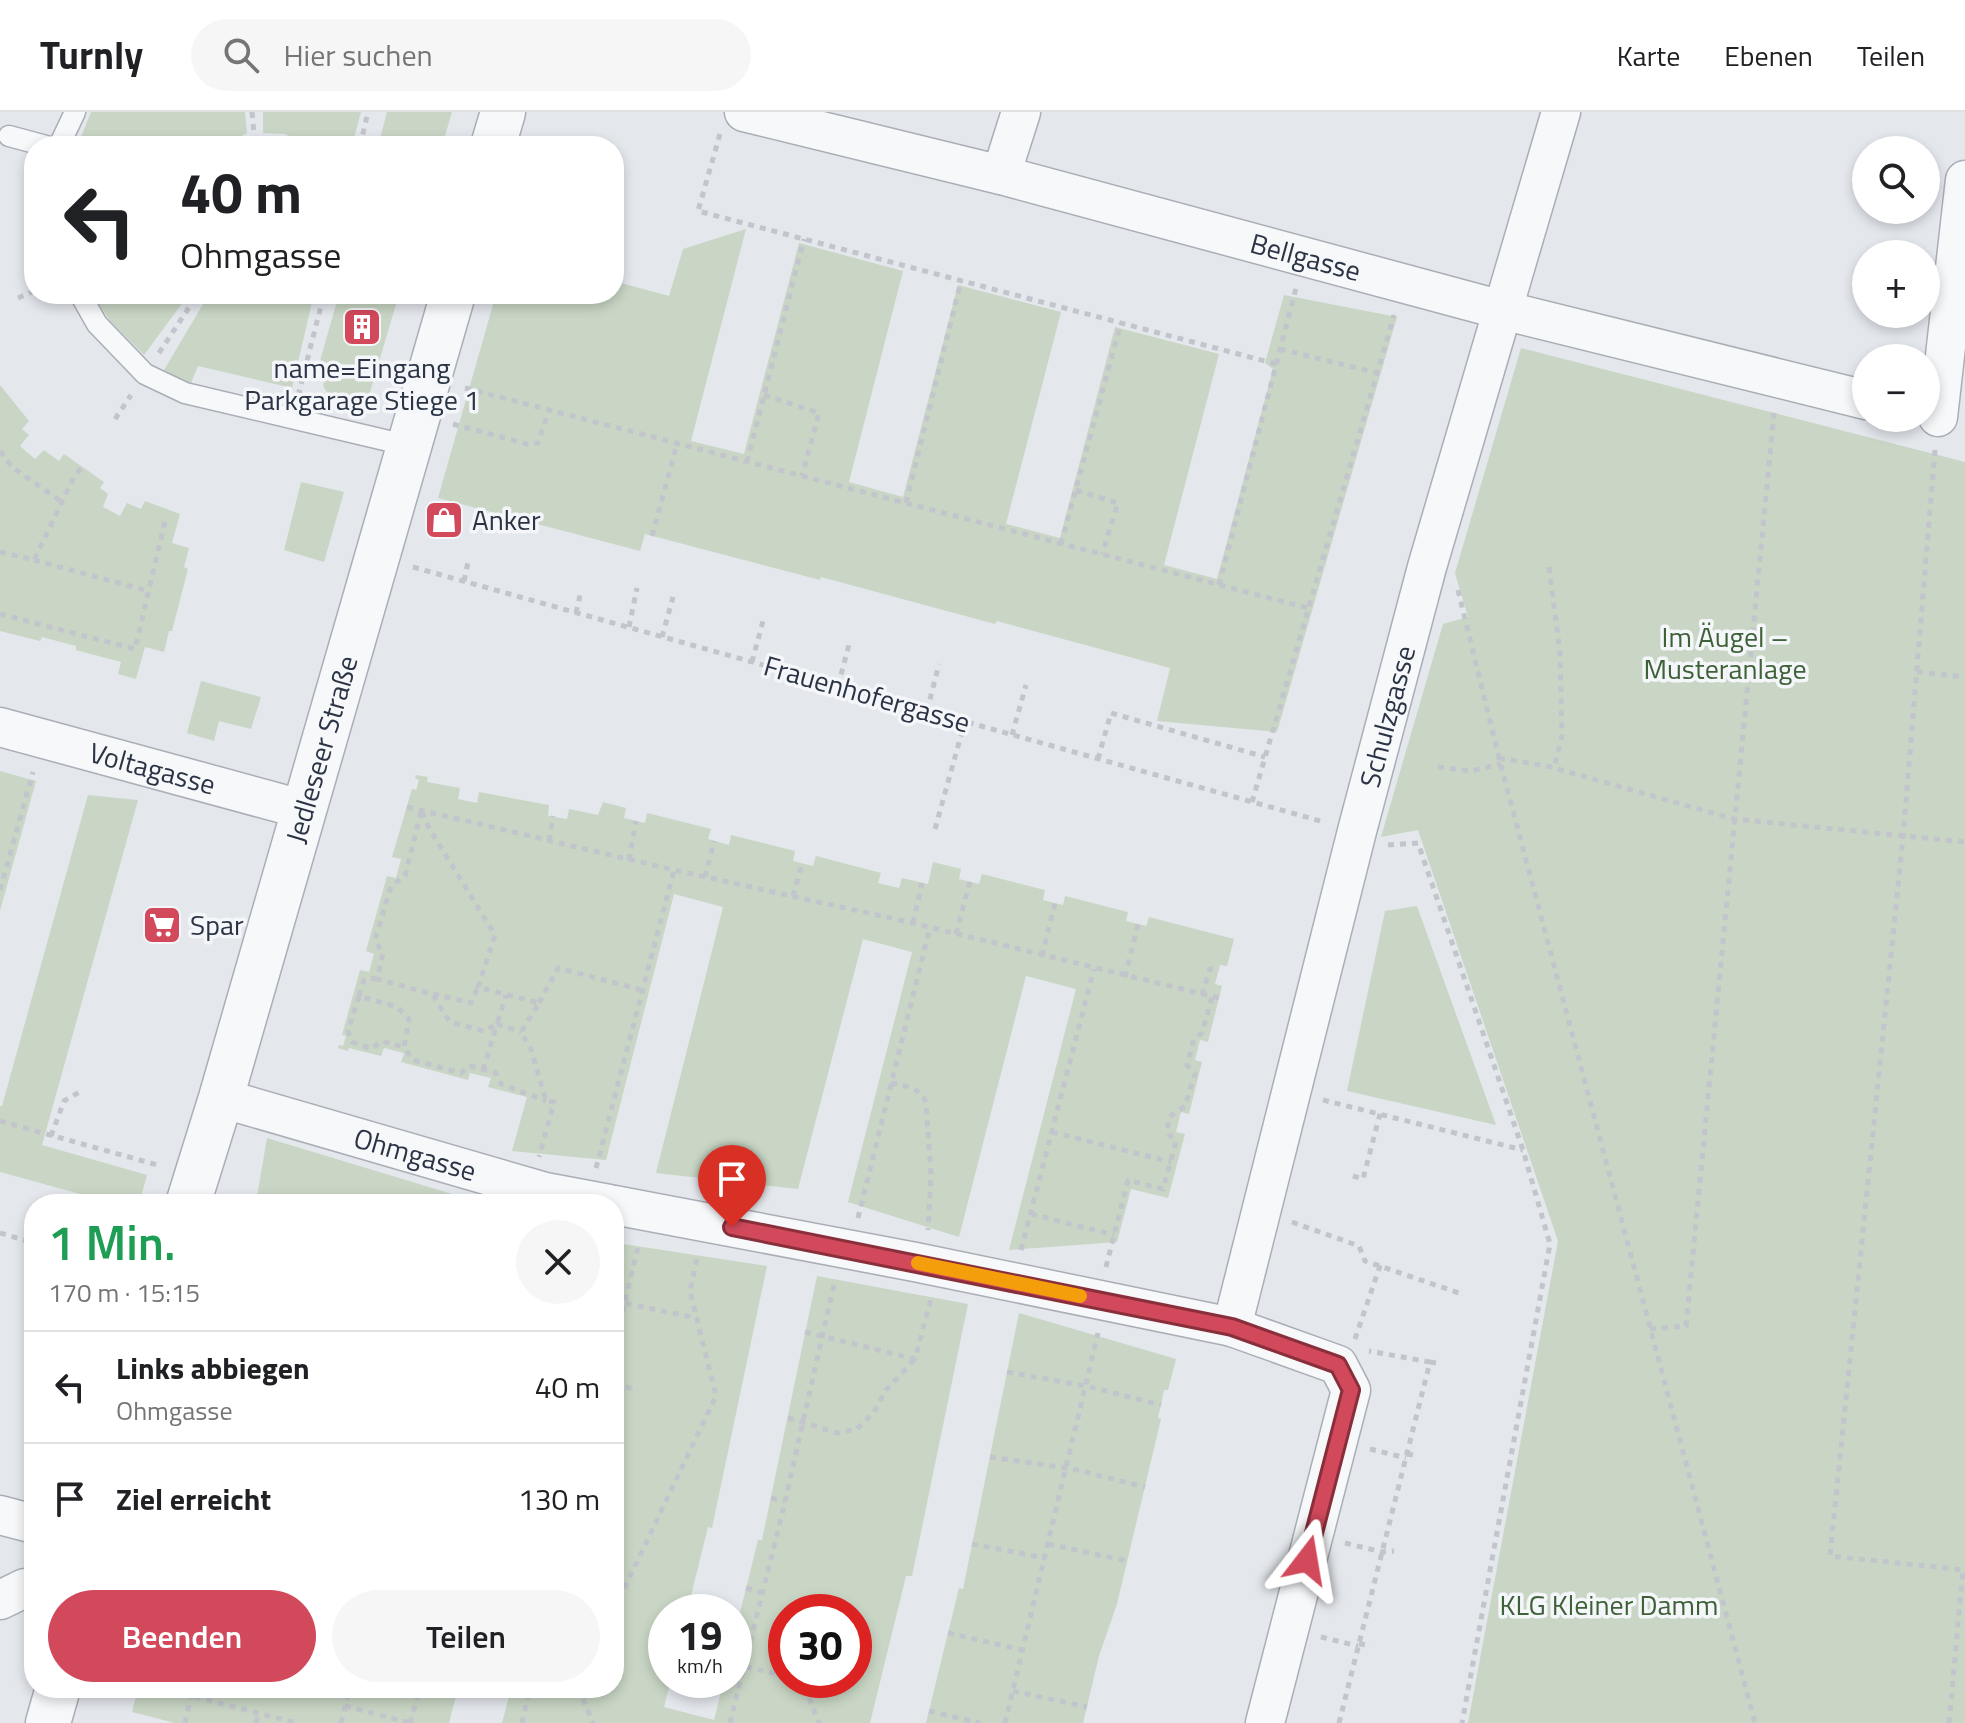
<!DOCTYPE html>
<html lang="de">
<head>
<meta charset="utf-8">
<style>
	:root { --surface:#fff; --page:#f6f6f6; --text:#202124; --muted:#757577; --line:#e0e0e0; --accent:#d1495b }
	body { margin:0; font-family:"Titillium Web",sans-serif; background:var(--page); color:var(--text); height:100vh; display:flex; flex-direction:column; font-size:30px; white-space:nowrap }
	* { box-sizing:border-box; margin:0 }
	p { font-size:26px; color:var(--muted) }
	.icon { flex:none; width:44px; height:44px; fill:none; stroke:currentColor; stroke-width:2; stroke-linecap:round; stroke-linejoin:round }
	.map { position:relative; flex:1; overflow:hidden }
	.drawer { position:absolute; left:24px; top:1082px; width:600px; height:504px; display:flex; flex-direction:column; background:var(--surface); border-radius:32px; box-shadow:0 4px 12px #0003 }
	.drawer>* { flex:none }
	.top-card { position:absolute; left:24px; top:24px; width:600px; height:168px; border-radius:32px; box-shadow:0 4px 12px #0003; background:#fff; color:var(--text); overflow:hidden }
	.buttons { position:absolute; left:1852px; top:24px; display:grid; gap:16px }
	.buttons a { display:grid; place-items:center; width:88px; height:88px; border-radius:50%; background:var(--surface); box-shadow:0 4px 12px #0003; font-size:40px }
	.speed { position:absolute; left:648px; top:1482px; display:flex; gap:16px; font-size:40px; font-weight:700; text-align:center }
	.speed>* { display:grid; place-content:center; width:104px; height:104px; border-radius:50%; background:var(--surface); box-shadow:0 4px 12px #0003; line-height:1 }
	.speed small { font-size:20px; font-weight:400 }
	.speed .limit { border:12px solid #d22; background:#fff; color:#111 }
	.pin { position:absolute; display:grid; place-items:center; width:68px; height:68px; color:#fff; margin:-82px -34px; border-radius:50% 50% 50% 0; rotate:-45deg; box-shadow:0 0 8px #0007 }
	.pin .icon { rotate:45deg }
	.me { position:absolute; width:88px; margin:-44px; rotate:14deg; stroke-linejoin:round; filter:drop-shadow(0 0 6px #0008) }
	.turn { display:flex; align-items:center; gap:28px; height:168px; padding:0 24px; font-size:36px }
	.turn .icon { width:104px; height:104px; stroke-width:2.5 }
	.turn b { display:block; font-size:56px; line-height:68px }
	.round { display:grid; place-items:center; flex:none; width:84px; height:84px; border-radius:42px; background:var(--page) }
	.summary { display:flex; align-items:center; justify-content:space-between; height:136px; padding:0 24px }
	h1 { font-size:48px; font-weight:600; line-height:60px; color:#1e9e55 }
	.button { display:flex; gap:16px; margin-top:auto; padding:16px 24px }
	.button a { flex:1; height:92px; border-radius:48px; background:var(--accent); color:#fff; font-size:32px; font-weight:600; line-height:92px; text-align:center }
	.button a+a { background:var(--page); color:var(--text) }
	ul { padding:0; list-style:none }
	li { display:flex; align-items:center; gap:24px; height:112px; padding:0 24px; border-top:2px solid var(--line) }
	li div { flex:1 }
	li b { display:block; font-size:30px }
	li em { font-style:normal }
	header { display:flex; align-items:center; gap:48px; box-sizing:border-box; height:112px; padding:0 40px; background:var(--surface); border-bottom:2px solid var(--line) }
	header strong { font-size:38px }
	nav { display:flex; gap:44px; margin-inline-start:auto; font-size:28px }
	.search { width:560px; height:72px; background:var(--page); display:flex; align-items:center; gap:20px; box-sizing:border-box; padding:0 28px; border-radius:44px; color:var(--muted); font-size:30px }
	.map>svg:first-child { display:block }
	.green { fill:#c9d6c5; fill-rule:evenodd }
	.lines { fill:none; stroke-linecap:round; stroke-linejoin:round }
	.service-casing { stroke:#a9aeb7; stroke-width:23 }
	.minor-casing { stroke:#a9aeb7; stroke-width:41 }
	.tertiary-casing { stroke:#a9aeb7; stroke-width:47 }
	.path { stroke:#c2c5cb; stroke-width:5; stroke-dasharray:6 6; stroke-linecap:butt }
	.service { stroke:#f7f8fa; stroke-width:20 }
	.minor { stroke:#f7f8fa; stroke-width:38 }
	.tertiary { stroke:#f7f8fa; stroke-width:44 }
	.route-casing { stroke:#882f3b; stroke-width:20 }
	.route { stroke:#d1495b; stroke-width:14 }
	.slow { stroke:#f59e0b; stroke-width:14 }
	.labels { text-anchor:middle; stroke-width:7; stroke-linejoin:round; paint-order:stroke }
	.street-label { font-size:28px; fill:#2b3445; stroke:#f4f6f9 }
	.poi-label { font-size:28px; fill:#2b3445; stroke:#f4f6f9; text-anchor:start }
	.park-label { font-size:28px; fill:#3f6138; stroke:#f4f6f9 }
</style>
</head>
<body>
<header>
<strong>Turnly</strong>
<div class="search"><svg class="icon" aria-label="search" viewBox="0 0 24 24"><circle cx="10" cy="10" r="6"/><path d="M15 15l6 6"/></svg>Hier suchen</div>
<nav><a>Karte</a><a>Ebenen</a><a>Teilen</a></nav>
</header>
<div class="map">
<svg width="1965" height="1611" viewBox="0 0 1965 1611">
	<rect width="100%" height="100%" fill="#e4e7ec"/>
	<path class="green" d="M91,0H245L247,21L222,34H91L79,30Z
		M263,0H361L352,34H309L285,22L263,21Z
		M387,0H452L442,34H378Z
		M746,117L691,329L744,342L799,131L903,159L849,370L903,385L958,173L1061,200L1006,412L1060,426L1115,215L1219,242L1164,453L1217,467L1273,257L1265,251L1284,183L1397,205L1277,620L1157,609L1170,556L997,509L995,512L821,465L820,468L645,422L640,439L438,386L496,182H614V169L669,184L683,137Z
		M92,182H189L144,243L111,210Z
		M209,182H314L292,276L198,254L191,271L183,270L164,258Z
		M339,182H399L365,297L330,285L323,274L329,256L320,249Z
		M1521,236L1965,350V1611H1468L1558,1129L1418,718L1381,725L1443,512L1468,505L1455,461Z
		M0,273L29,309L22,317L29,323L20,334L35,347L44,338L59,349L64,342L104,370L100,376L108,382L103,395L120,404L127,391L141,397L145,389L180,402L172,431L189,436L184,455L188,457L172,519H169L164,540L145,535L136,567L118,562L121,550L76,538V534L42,525L40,529L0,519Z
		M301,370L344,380L324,450L284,438Z
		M201,569L261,585L251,617L219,609L214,629L187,621Z
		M0,659L36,669L0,799Z
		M416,663L428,665L427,670L460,676L458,687L477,691L479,680L549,693L548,704L567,707L569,697L598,703L603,690L626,696L624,706L645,711L647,701L711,717L708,727L729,733L731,723L795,739L793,749L813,754L816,744L881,761L878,771L899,776L902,766L928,772L933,750L961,757L959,767L979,772L982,762L1045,778L1043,788L1063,793L1065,784L1128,800L1126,809L1146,814L1149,805L1234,827L1227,854L1220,853L1215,872L1222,874L1208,930L1200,928L1195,948L1202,950L1189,1002L1181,1000L1176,1020L1185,1022L1168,1086L1131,1077L1117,1130L1009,1138L1076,877L1026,864L959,1125L848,1090L912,840L863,827L798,1077L656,1061L723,795L674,782L606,1048L512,1039L527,985L488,975L491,966L470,961L468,968L401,950L404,941L384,936L381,944L349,936L348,939L338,936L339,933L343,934L346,924L342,923L360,858L369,860L374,842L366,839L387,764L396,766L401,747L392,745L412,677L416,678L419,668L415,666Z
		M88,683L138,688L42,1033L147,1063L139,1092H90L91,1085L0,1060V994H2Z
		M1417,794L1496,1013L1347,979L1385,799Z
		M267,1026L485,1092H264L256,1090Z
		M623,1132L767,1154L712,1416L708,1415L687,1500H666V1568H671L664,1595L714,1608L724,1568H734V1525L758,1428H762L817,1164L968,1192L912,1464H906L870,1611H502L511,1576H614V1168ZM786,1500H854V1568H786Z
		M1019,1201L1176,1247L1168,1278H1164L1158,1306L1161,1307L1117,1492L1099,1544L1083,1611H926L959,1476L963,1477Z
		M138,1576H458L449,1611H175L132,1600Z"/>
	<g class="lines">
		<g class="service-casing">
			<path id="service" d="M9,24L46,34
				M59,34L75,0
				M80,182L97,212L145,262L185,281L410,334"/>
		</g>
		<g class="minor-casing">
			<g id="minor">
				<path id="s1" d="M744,0L1001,63L1502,198L1866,288"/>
				<path d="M1001,63L1021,0"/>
				<path d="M1938,305L1965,68"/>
				<path id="s2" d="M0,615L305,698"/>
				<path id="s3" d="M221,986L545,1080L609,1092"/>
				<path d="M614,1093L915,1150L1232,1215L1338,1253L1351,1278L1265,1611"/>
				<path id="s4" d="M1232,1215L1357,719L1427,455L1561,0"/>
				<path d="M0,1403L34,1412"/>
				<path d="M0,1488L25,1476L34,1478"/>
			</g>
		</g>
		<g class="tertiary-casing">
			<g id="tertiary">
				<path d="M493,34L503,0"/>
				<path id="s5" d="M188,1092L221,986L453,182"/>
				<path d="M48,1611L58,1576"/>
			</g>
		</g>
		<path class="path" d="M252,0L255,33
			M720,22L698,99L1276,252
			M248,34L273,31L285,34
			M360,34L368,0
			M18,186L34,179
			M1280,237L1377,261
			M159,241L198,182
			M465,276L1308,496
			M301,283L299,280L324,182
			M764,283L819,301L802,364
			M115,307L131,283
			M453,312L527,332L538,331L549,298
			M1935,338L1903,725L1830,1444L1965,1458
			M0,339L12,355L62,390
			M747,350L804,127
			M1076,378L1118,391L1102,442
			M906,391L961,169
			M652,424L677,332
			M1061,432L1121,211
			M0,440L34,448L74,365L82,355
			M34,448L148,479
			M413,455L1324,710
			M1549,455L1560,541L1562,624L1554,656
			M464,469L468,450
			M1219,473L1296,176
			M1458,478L1499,646L1755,1611
			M576,501L581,479
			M0,502L135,537L166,405
			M629,515L637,476
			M662,525L673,485
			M752,550L763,509
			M1917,560L1965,565
			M838,574L850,529
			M927,599L939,552
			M1012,623L1026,573
			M1499,646L1547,654L1734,707L1965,730
			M1098,647L1111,601L1265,645
			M1438,655L1471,659L1501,652
			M1252,690L1394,203
			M407,695L674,758L913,811L1219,886
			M421,700L405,764L391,774L375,828L383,842L377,867L432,882L450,910L484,919L497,912L506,883
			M422,700L429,716L495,823L478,875L539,891L521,920L531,937L546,989L554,990L539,1045
			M935,717L965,609
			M549,729L553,704
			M1388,733L1418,731L1523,1038L1550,1132L1462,1611
			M629,748L636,709
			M705,765L714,729
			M0,778L33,660
			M793,784L802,752
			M913,811L922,771
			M956,822L970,769
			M1042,844L1055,791
			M1125,865L1138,812
			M377,867L368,866L364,868L359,884L397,895L409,907L404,935L413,948L461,961L470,954L496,961L501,972L546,989
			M433,882L471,891L478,875
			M1202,883L1210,857L1219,858
			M359,884L348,919L352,930L372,937L381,929L404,935
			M539,891L558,856L642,878
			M483,958L497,912L521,920
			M891,971C905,974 921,975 926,991L931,1062L928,1118
			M1323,988L1523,1038
			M0,1009L161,1054
			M1052,1020L1171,1050
			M51,1024L64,989L83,978
			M596,1056L674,758
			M1353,1064L1363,1067L1380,1002
			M1031,1102L1114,1123
			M858,1106L930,815
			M1292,1110L1359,1134L1365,1149L1459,1181
			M0,1121L34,1131
			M1021,1138L1094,857
			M1106,1155L1128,1068L1163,1077L1176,1030L1167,1020L1169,1005L1185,994L1195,962L1187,953L1194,927L1202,921L1212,885
			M614,1189L697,1206
			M1650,1217L1686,1214L1774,301
			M805,1220L915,1247L931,1187
			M1355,1227L1382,1148
			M614,1235L639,1131
			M1430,1250L1441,1252
			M1007,1260L1086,1274L1161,1293
			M614,1272L638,1278
			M788,1306L838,1321L857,1317L874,1300L886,1278L915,1247
			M1370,1337L1406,1346
			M1407,1342L1418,1344
			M990,1345L1073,1357L1145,1375
			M771,1386L785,1389
			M1345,1431L1382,1440L1394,1439
			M972,1432L1045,1446
			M1048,1432L1127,1449
			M746,1476L762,1481
			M614,1498L716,1284L690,1179L698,1142
			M948,1521L1022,1538
			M1321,1525L1358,1534
			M1359,1532L1371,1533
			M734,1552L786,1564
			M794,1568L806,1578L819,1611
			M193,1576L191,1584L297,1611
			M578,1576L593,1611
			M1013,1579L1087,1595
			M345,1594L410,1611
			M929,1599L980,1611
			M185,1611L191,1584
			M256,1611L259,1601
			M341,1611L350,1576
			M410,1611L420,1576
			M522,1611L530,1576
			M730,1611L784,1394L835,1168
			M1005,1611L1098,1221
			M1339,1611L1430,1250L1369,1239
			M1949,1611L1963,1457"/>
		<use href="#service" class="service"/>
		<use href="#minor" class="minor"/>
		<use href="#tertiary" class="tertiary"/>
	</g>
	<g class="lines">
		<g class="route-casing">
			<path id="route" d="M732,1115L1232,1215L1338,1253L1351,1278L1307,1448"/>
		</g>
		<use href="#route" class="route"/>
		<path class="slow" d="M918,1151L1080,1184"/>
	</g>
	<defs>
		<g id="building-square" transform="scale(2)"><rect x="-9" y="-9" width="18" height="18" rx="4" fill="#d1495b" stroke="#f4f6f9"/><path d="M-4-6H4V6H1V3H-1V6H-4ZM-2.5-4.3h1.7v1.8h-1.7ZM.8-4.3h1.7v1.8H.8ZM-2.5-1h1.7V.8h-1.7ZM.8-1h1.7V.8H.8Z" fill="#fff"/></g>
		<g id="shop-square" transform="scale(2)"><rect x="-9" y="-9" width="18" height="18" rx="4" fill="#d1495b" stroke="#f4f6f9"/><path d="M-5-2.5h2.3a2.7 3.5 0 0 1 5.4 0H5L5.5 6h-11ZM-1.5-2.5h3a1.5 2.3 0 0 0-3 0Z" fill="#fff"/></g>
		<g id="supermarket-square" transform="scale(2)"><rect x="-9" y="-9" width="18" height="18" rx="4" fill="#d1495b" stroke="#f4f6f9"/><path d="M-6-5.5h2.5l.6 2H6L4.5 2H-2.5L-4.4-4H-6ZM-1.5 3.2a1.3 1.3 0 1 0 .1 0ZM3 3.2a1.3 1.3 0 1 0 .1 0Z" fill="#fff"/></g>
	</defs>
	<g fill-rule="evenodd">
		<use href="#building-square" x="362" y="215"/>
		<use href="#shop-square" x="444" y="408"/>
		<use href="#supermarket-square" x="162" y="813"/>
	</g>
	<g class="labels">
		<g class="street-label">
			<text dy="10" stroke="none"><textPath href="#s1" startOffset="580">Bellgasse</textPath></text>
			<text transform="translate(867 582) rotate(16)" y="10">Frauenhofergasse</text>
			<text dy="10" stroke="none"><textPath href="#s4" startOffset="630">Schulzgasse</textPath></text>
			<text dy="10" stroke="none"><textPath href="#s5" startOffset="474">Jedleseer Straße</textPath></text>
			<text dy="10" stroke="none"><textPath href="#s2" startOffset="158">Voltagasse</textPath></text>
			<text dy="10" stroke="none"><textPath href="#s3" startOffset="202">Ohmgasse</textPath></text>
		</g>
		<g class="poi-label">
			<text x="362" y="266" text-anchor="middle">name=Eingang<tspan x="362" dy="32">Parkgarage Stiege 1</tspan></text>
			<text x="472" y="418">Anker</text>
			<text x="190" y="823">Spar</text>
		</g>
		<g class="park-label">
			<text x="1725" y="535">Im Äugel –<tspan x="1725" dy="32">Musteranlage</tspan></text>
			<text x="1609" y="1503">KLG Kleiner Damm</text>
		</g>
	</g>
</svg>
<div class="buttons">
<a><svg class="icon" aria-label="search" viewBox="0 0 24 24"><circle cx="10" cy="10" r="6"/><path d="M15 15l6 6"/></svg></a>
<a>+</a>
<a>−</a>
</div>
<div class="speed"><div>19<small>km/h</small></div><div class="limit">30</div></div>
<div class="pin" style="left:732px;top:1115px;background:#d93025"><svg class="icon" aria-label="arrive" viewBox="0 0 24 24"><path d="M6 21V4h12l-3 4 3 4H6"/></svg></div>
<svg class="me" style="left:1307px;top:1448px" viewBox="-20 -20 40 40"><path d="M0-17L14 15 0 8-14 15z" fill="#d1495b" stroke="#fff" stroke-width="4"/></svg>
<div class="top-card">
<div class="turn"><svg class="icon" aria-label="left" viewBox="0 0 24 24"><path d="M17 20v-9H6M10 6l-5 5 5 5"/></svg><div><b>40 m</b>Ohmgasse</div></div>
</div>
<section class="drawer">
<div class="summary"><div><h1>1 Min.</h1><p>170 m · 15:15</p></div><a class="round"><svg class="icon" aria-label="close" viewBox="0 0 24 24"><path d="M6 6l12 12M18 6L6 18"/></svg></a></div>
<ul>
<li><svg class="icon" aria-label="left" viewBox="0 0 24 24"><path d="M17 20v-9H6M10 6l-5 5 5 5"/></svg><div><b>Links abbiegen</b><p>Ohmgasse</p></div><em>40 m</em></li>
<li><svg class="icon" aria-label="arrive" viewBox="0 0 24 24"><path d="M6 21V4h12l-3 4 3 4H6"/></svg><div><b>Ziel erreicht</b></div><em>130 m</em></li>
</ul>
<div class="button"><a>Beenden</a><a>Teilen</a></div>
</section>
</div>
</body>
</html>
